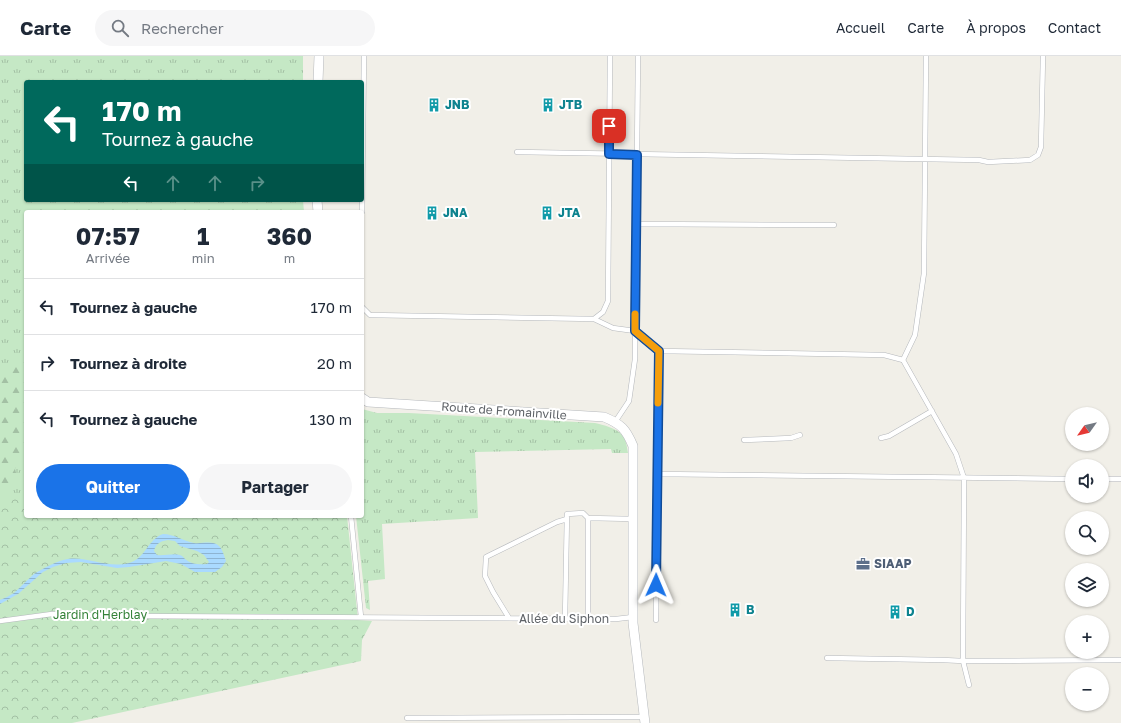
<!DOCTYPE html>
<html lang="fr">
<head>
<meta charset="utf-8">
<style>
	:root { --surface:#fff; --page:#f6f6f7; --text:#1f2937; --muted:#747a83; --line:#e0e1e3; --accent:#1a73e8 }
	body { margin:0; font-family:"Golos Text",sans-serif; background:var(--page); color:var(--text); height:100vh; display:flex; flex-direction:column; font-size:15px; white-space:nowrap }
	* { box-sizing:border-box; margin:0 }
	p { font-size:13px; color:var(--muted) }
	.icon { flex:none; width:22px; height:22px; fill:none; stroke:currentColor; stroke-width:2; stroke-linecap:round; stroke-linejoin:round }
	.map { position:relative; flex:1; overflow:hidden }
	.details { position:absolute; left:24px; top:154px; width:340px; height:308px; display:flex; flex-direction:column; background:var(--surface); border-radius:4px; box-shadow:0 1px 3px #0004 }
	.details>* { flex:none }
	.top-card { position:absolute; left:24px; top:24px; width:340px; height:122px; border-radius:4px; box-shadow:0 1px 3px #0004; background:#00695c; color:#fff; overflow:hidden }
	.needle { width:26px; rotate:236deg }
	.fabs { position:absolute; left:1065px; top:351px; display:grid; gap:8px }
	.fabs a { display:grid; place-items:center; width:44px; height:44px; border-radius:50%; background:var(--surface); box-shadow:0 1px 3px #0004; font-size:20px }
	.pin { position:absolute; display:grid; place-items:center; width:34px; height:34px; color:#fff; margin:-17px; border-radius:8px; box-shadow:0 2px 6px #0006 }
	.me { position:absolute; width:44px; margin:-22px; rotate:1deg; stroke-linejoin:round; filter:drop-shadow(0 0 3px #0008) }
	.turn { display:flex; align-items:center; gap:14px; height:84px; padding:0 12px; font-size:18px }
	.turn .icon { width:52px; height:52px; stroke-width:2.5 }
	.turn b { display:block; font-size:28px; line-height:34px }
	.lanes { display:flex; align-items:center; height:38px; padding:0 12px; background:#0003; justify-content:center; gap:20px; direction:ltr }
	.lanes .off { opacity:.35 }
	.eta { display:flex; justify-content:space-evenly; align-items:center; height:68px; text-align:center }
	.eta b { font-size:24px; font-weight:700; line-height:28px }
	.action { display:flex; gap:8px; margin-top:auto; padding:8px 12px }
	.action a { flex:1; height:46px; border-radius:24px; background:var(--accent); color:#fff; font-size:16px; font-weight:700; line-height:46px; text-align:center }
	.action a+a { background:var(--page); color:var(--text) }
	ul { padding:0; list-style:none }
	li { display:flex; align-items:center; gap:12px; height:56px; padding:0 12px; border-top:1px solid var(--line) }
	li div { flex:1 }
	li b { display:block; font-size:15px }
	li em { font-style:normal }
	header { display:flex; align-items:center; gap:24px; box-sizing:border-box; height:56px; padding:0 20px; background:var(--surface); border-bottom:1px solid var(--line) }
	header strong { font-size:19px }
	nav { display:flex; gap:22px; margin-inline-start:auto; font-size:14px }
	.search { width:280px; height:36px; background:var(--page); display:flex; align-items:center; gap:10px; box-sizing:border-box; padding:0 14px; border-radius:22px; color:var(--muted); font-size:15px }
	.map>svg:first-child { display:block }
	.grass { fill:url(#grass-tufts) }
	.forest { fill:url(#forest-firs) }
	.park { fill:url(#park-crowns) }
	.water { fill:url(#water-rules); fill-rule:evenodd }
	.lines { fill:none; stroke-linecap:round; stroke-linejoin:round }
	.service-casing { stroke:#b5b8bc; stroke-width:5.5 }
	.minor-casing { stroke:#b5b8bc; stroke-width:10 }
	.service { stroke:#fff; stroke-width:4.5 }
	.minor { stroke:#fff; stroke-width:9 }
	.route-casing { stroke:#114b97; stroke-width:10 }
	.route { stroke:#1a73e8; stroke-width:7 }
	.slow { stroke:#f59e0b; stroke-width:7 }
	.labels { text-anchor:middle; stroke-width:4; stroke-linejoin:round; paint-order:stroke }
	.culture-label { font-size:12px; font-weight:bold; fill:#0d838f; stroke:#fff; text-anchor:start }
	.street-label { font-size:12px; fill:#5f6368; stroke:#fff }
	.service-label { font-size:12px; font-weight:bold; fill:#4e5e75; stroke:#fff; text-anchor:start }
	.park-label { font-size:12px; fill:#348238; stroke:#fff }
</style>
</head>
<body>
<header>
<strong>Carte</strong>
<div class="search"><svg class="icon" aria-label="search" viewBox="0 0 24 24"><circle cx="10" cy="10" r="6"/><path d="M15 15l6 6"/></svg>Rechercher</div>
<nav><a>Accueil</a><a>Carte</a><a>À propos</a><a>Contact</a></nav>
</header>
<div class="map">
<svg width="1121" height="667" viewBox="0 0 1121 667">
	<defs>
		<pattern id="grass-tufts" width="24" height="20" patternUnits="userSpaceOnUse"><rect width="24" height="20" fill="#c5e8c5"/><path d="M3 7l-1-3M5 7V3M7 7l1-3M15 17l-1-3M17 17v-4M19 17l1-3" fill="none" stroke="#a3c0a4"/></pattern>
		<pattern id="forest-firs" width="22" height="20" patternUnits="userSpaceOnUse"><rect width="22" height="20" fill="#c5e8c5"/><path d="M5 1l3.5 6h-7zM16 11l3.5 6h-7z" fill="#a3c0a4"/></pattern>
		<pattern id="park-crowns" width="20" height="18" patternUnits="userSpaceOnUse"><rect width="20" height="18" fill="#c5e8c5"/><path d="M2 6a3 3 0 1 1 6 0M12 15a3 3 0 1 1 6 0" fill="none" stroke="#a3c0a4"/></pattern>
		<pattern id="water-rules" width="6" height="5" patternUnits="userSpaceOnUse"><rect width="6" height="5" fill="#aadaff"/><path d="M0 2.5h6" fill="none" stroke="#8eb4d2"/></pattern>
	</defs>
	<rect width="100%" height="100%" fill="#f1efe8"/>
	<path class="grass" d="M0,0H303V26H26V144H303L304,156H26V441H0Z
		M362,353L377,357H409L595,367C603,369 617,372 622,379C626,383 627,391 628,397H612L611,393L475,396L478,462L382,468L385,523L368,525L370,554L366,552L356,460H362Z"/>
	<path class="forest" d="M26,305V406L18,404L15,413L17,421L14,429L0,440V310L4,312Z"/>
	<path class="park" d="M0,441H26V460H347L358,564L372,565L362,584L361,605L72,667H0Z"/>
	<path class="water" d="M163,478C174,478 183,485 194,487C202,488 213,484 219,490C223,494 224,500 226,505L222,511L215,516H195L181,508L166,505L129,511L117,512L81,506L66,507L53,511L43,516L18,538L0,548V544C5,542 9,540 14,537C21,531 27,524 34,518C42,513 59,504 68,503C87,500 108,513 129,507C145,503 148,483 163,478ZM168,484L175,485L180,490L197,495L204,499L209,506L207,508C199,509 191,508 185,503C183,501 183,500 180,499C174,497 164,500 157,499L154,495C156,487 161,485 168,484Z"/>
	<g class="lines">
		<g class="service-casing">
			<path id="service" d="M517,96L979,104L988,106L1030,104L1038,99L1041,91L1043,0
				M362,156L364,0
				M636,168L834,169
				M362,251L370,259L594,263L603,256L608,245L610,0
				M594,263L613,272L635,275L659,295L884,299L903,304L956,398L964,422L963,605L969,629
				M903,304L915,279L924,217L926,0
				M615,366L629,345L635,303L638,0
				M881,382L889,380L932,355
				M744,384L791,382L800,379
				M657,418L1072,423
				M1102,423H1121
				M351,460L361,561
				M588,462L633,463
				M509,562L493,536L485,520L486,501L557,466L567,463
				M565,563L567,458L583,457L588,462V563
				M656,564L659,295
				M0,565L52,558L129,560L616,563L633,561
				M827,602L943,604L963,605L1121,604
				M407,662L644,661"/>
		</g>
		<g class="minor-casing">
			<path id="minor" d="M318,26L319,0
				M317,144L318,156
				M362,342L368,346L604,361C621,368 626,373 633,390V567L645,667"/>
		</g>
		<use href="#service" class="service"/>
		<use href="#minor" class="minor"/>
	</g>
	<g class="lines">
		<g class="route-casing">
			<path id="route" d="M609,70V98L637,99L635,275L659,295L656,529"/>
		</g>
		<use href="#route" class="route"/>
		<path class="slow" d="M635,258V275L659,295L658,347"/>
	</g>
	<defs>
		<g id="building-bare" transform="scale(1.08)"><path d="M-4-6H4V6H1V3H-1V6H-4ZM-2.5-4.3h1.7v1.8h-1.7ZM.8-4.3h1.7v1.8H.8ZM-2.5-1h1.7V.8h-1.7ZM.8-1h1.7V.8H.8Z" fill="#0f9aa8" stroke="#fff" stroke-width="2.5" paint-order="stroke"/></g>
		<g id="office-bare" transform="scale(1.08)"><path d="M-6-3h4V-5.5h4V-3h4V5H-6ZM-1-4.5V-3h2v-1.5ZM-6 0V1H6V0Z" fill="#5c6f8a" stroke="#fff" stroke-width="2.5" paint-order="stroke"/></g>
	</defs>
	<g fill-rule="evenodd">
		<use href="#building-bare" x="434" y="49"/>
		<use href="#building-bare" x="548" y="49"/>
		<use href="#building-bare" x="432" y="157"/>
		<use href="#building-bare" x="547" y="157"/>
		<use href="#office-bare" x="863" y="508"/>
		<use href="#building-bare" x="735" y="554"/>
		<use href="#building-bare" x="895" y="556"/>
	</g>
	<g class="labels">
		<g class="culture-label">
			<text x="445" y="53">JNB</text>
			<text x="559" y="53">JTB</text>
			<text x="443" y="161">JNA</text>
			<text x="558" y="161">JTA</text>
			<text x="746" y="558">B</text>
			<text x="906" y="560">D</text>
		</g>
		<g class="street-label">
			<text transform="translate(504 355) rotate(4)" y="4">Route de Fromainville</text>
			<text x="564" y="567">Allée du Siphon</text>
		</g>
		<g class="service-label">
			<text x="874" y="512">SIAAP</text>
		</g>
		<g class="park-label">
			<text x="100" y="563">Jardin d'Herblay</text>
		</g>
	</g>
</svg>
<div class="fabs">
<a><svg class="needle" viewBox="-14 -14 28 28"><path d="M0-13l5 13h-10z" fill="#e53935"/><path d="M0 13l5-13h-10z" fill="#747a83"/></svg></a>
<a><svg class="icon" aria-label="sound" viewBox="0 0 24 24"><path d="M4 9h4l5-4v14l-5-4H4zM17 9q2 3 0 6"/></svg></a>
<a><svg class="icon" aria-label="search" viewBox="0 0 24 24"><circle cx="10" cy="10" r="6"/><path d="M15 15l6 6"/></svg></a>
<a><svg class="icon" aria-label="layers" viewBox="0 0 24 24"><path d="M12 4l9 5-9 5-9-5zM3 14l9 5 9-5"/></svg></a>
<a>+</a>
<a>−</a>
</div>
<div class="pin" style="left:609px;top:70px;background:#d93025"><svg class="icon" aria-label="arrive" viewBox="0 0 24 24"><path d="M6 21V4h12l-3 4 3 4H6"/></svg></div>
<svg class="me" style="left:656px;top:529px" viewBox="-20 -20 40 40"><path d="M0-17L14 15 0 8-14 15z" fill="#1a73e8" stroke="#fff" stroke-width="4"/></svg>
<div class="top-card">
<div class="turn"><svg class="icon" aria-label="left" viewBox="0 0 24 24"><path d="M17 20v-9H6M10 6l-5 5 5 5"/></svg><div><b>170 m</b>Tournez à gauche</div></div>
<div class="lanes"><svg class="icon" aria-label="left" viewBox="0 0 24 24"><path d="M17 20v-9H6M10 6l-5 5 5 5"/></svg><svg class="icon off" aria-label="ahead" viewBox="0 0 24 24"><path d="M12 20V5M6 11l6-6 6 6"/></svg><svg class="icon off" aria-label="ahead" viewBox="0 0 24 24"><path d="M12 20V5M6 11l6-6 6 6"/></svg><svg class="icon off" aria-label="right" viewBox="0 0 24 24"><path d="M7 20v-9h11M14 6l5 5-5 5"/></svg></div>
</div>
<section class="details">
<div class="eta">
<div><b>07:57</b><p>Arrivée</p></div>
<div><b>1</b><p>min</p></div>
<div><b>360</b><p>m</p></div>
</div>
<ul>
<li><svg class="icon" aria-label="left" viewBox="0 0 24 24"><path d="M17 20v-9H6M10 6l-5 5 5 5"/></svg><div><b>Tournez à gauche</b></div><em>170 m</em></li>
<li><svg class="icon" aria-label="right" viewBox="0 0 24 24"><path d="M7 20v-9h11M14 6l5 5-5 5"/></svg><div><b>Tournez à droite</b></div><em>20 m</em></li>
<li><svg class="icon" aria-label="left" viewBox="0 0 24 24"><path d="M17 20v-9H6M10 6l-5 5 5 5"/></svg><div><b>Tournez à gauche</b></div><em>130 m</em></li>
</ul>
<div class="action"><a>Quitter</a><a>Partager</a></div>
</section>
</div>
</body>
</html>
